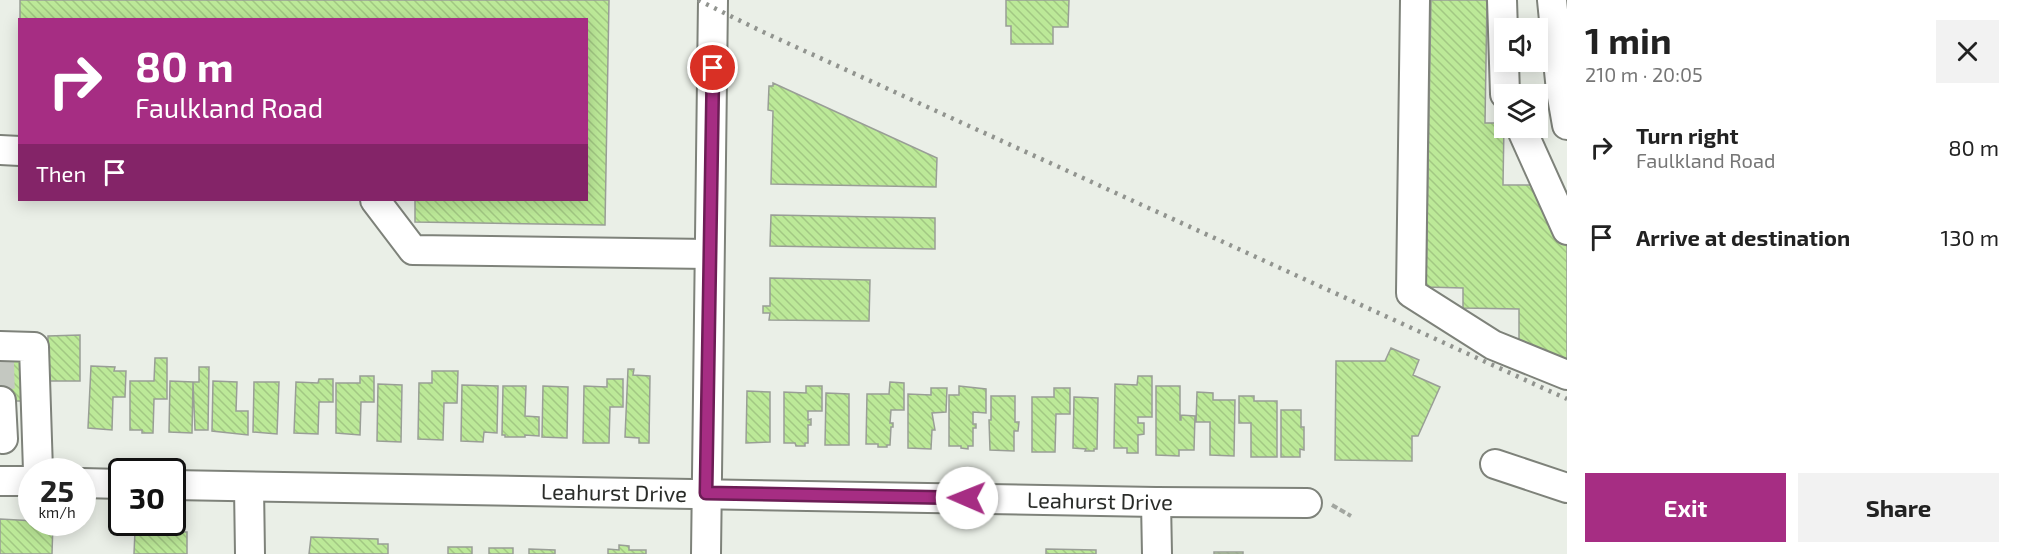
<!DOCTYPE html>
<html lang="en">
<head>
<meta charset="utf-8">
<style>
	:root { --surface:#fff; --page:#f2f2f2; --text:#222; --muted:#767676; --accent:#a62d83 }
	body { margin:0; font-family:"Exo 2",sans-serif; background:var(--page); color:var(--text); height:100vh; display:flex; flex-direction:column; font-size:22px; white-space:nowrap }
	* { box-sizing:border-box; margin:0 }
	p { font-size:20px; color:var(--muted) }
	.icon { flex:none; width:33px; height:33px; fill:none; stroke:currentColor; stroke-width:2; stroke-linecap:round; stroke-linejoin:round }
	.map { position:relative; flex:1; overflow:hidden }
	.side { display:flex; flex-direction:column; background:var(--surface); width:450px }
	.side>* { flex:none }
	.banner { position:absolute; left:18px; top:18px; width:570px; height:183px; border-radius:0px; box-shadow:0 3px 15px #0003; background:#a62d83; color:#fff; overflow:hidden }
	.controls { position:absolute; left:1494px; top:18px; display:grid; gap:12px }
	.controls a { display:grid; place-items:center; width:54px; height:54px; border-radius:0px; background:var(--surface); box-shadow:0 3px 15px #0003; font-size:30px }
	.speed { position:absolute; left:18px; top:458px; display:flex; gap:12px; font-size:30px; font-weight:700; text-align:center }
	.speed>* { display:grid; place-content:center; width:78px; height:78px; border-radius:50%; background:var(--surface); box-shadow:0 3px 15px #0003; line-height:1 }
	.speed small { font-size:15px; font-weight:400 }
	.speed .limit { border:3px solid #111; border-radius:9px; background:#fff; color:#111 }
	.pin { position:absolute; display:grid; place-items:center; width:51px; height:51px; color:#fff; margin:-26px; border:3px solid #fff; border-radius:50%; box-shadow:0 2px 6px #0007 }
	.me { position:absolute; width:66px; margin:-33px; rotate:271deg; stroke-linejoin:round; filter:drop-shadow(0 0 4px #0008) }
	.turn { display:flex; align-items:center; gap:21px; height:126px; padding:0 18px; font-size:27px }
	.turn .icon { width:78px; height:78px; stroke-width:2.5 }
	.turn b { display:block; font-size:42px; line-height:51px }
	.then { display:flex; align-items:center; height:57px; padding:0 18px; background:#0003; gap:12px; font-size:22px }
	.round { display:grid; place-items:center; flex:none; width:63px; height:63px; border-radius:0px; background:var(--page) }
	.summary { display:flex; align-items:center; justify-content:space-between; height:102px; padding:0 18px }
	h1 { font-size:36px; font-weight:700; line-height:45px }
	.button { display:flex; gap:12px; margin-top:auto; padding:12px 18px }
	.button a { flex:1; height:69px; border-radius:0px; background:var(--accent); color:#fff; font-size:24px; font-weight:700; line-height:69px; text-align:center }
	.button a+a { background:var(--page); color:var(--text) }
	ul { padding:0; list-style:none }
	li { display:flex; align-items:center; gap:18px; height:90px; padding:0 18px }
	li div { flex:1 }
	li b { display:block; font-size:22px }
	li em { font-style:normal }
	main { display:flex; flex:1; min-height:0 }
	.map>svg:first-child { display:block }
	.building { fill:url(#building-back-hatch); stroke:#999e96; stroke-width:1.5 }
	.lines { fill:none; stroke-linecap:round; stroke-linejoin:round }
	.minor-tunnel { stroke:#c4c8c1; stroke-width:28; stroke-dasharray:28 14; stroke-linecap:butt }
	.minor-casing { stroke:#7e827a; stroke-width:32 }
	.path { stroke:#a2a6a0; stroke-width:4; stroke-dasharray:6 3; stroke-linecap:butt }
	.minor { stroke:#fff; stroke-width:28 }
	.rail { stroke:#91948f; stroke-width:4.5; stroke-dasharray:3 6; stroke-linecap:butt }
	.route-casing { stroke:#6c1d55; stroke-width:15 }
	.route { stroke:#a62d83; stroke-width:10 }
	.labels { text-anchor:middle; stroke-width:6; stroke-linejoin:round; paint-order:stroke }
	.street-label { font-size:22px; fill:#2a2c29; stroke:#fff }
</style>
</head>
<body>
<main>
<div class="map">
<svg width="1567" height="554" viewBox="0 0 1567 554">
	<defs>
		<pattern id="building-back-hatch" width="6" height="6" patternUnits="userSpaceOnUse" patternTransform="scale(1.5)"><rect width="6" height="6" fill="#bce998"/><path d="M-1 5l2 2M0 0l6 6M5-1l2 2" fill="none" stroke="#a2c883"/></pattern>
	</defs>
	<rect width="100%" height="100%" fill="#eaefe7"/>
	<path class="building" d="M20,0H609L605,225L415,222V200H586V20H20Z
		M1006,0H1069L1068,27H1053V44H1011V26H1006Z
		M1431,0H1487L1485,123H1504L1503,185H1543L1567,247V367L1519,345V309L1463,308V288L1426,287Z
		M773,83L937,158L936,187L771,184L773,111L768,110L769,86H773Z
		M771,215L935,218V249L770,246Z
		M770,278L870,280L869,321L769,320L770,313H763V306H770Z
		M80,335V381H48V336Z
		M1391,348L1419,360L1413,375L1440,387L1418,436H1412V461L1335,460L1336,361H1385Z
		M155,358H167V399H154L153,433H142V430H130V381H154Z
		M0,361H26V401H0Z
		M91,366L115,367L114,371H126L125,397H113L112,430L88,428Z
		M199,367H209L208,430H195L193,382H199Z
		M628,369H634L633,375L650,376L649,443H639V438L625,437Z
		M432,371H458L457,403H444L443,440L418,439L419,383H432Z
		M360,376H374V402H361L360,435L336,433V383H360Z
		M1138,376H1152V417H1138V423H1144V434L1138,435V453H1127V448H1114L1115,384L1137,385Z
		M319,379H333V402H319L318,434L294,433L296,382L318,383Z
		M607,379H623V407H610L609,443H583L584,386L607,387Z
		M170,381L193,382L192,433L169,432Z
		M213,381L237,382L236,411H248V435L212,431Z
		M254,382H279L277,434L253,432Z
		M890,382L904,383V410H891L890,423H893V427H891L890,445H887V447H878V444H866L867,394H889Z
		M378,384L402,385L401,442L377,441Z
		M462,385L498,386L497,433L484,432L483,442L461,441Z
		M503,386H526L525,416L539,417V436L525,435V437H505V435H502Z
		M543,386L568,387L567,438L542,437Z
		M806,386H822V411H808V420L811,419V425H808V443H805V446H796L795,443H784V392L806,393Z
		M959,386L986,389V413L973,412V424H976V428H973V446H968V449L961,448V446H949V395H959Z
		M1156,386H1180V420H1181V415L1195,416L1194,450H1179V456L1156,455Z
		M931,388H947L946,412L932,413L935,430H932L931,449L908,448V394L931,395Z
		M1054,388H1070V414H1056L1055,452H1032V397H1054Z
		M747,391L770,392V442L746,443Z
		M1197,392L1213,393V400H1235L1234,456L1210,455V422H1196Z
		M826,393L849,394V445H825Z
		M991,396H1015V422H1019L1018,431H1014V451L990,450L989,420H991Z
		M1239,396H1254V401H1277V457H1251V423H1239Z
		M1074,397L1098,398L1097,449H1094V451H1085L1086,449L1073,448Z
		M1281,410H1301V427H1304V450L1300,449V457H1281Z
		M0,519L53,522L52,554H0Z
		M135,531L187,532V554H134Z
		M311,537L378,539V544H388V554H309Z
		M619,545L629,546V550H646V554H608V549L619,550Z
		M448,547H472V554H448Z
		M489,548H513V554H489Z
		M529,549L555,550V554H529Z
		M1046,549L1096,550V554H1046Z
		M1214,552H1243V554H1214Z"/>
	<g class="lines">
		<path class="minor-tunnel" d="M0,361L1,401"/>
		<g class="minor-casing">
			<g id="minor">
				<path d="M1415,0L1411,293L1493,345L1567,375"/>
				<path d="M1502,0L1505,94"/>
				<path d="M1552,0L1561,91L1567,125"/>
				<path d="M1521,128L1567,230"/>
				<path d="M0,150L20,151"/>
				<path d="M375,200L413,250L709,254"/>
				<path d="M0,346L34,347L38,471"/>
				<path d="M1,401L3,439"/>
				<path d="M1495,464L1567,488"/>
				<path d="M0,481H32"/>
				<path d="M82,483L122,484"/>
				<path id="s1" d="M172,485L1156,502L1307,503"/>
				<path d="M249,487L250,554"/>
				<path d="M1156,502L1157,554"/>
				<path d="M706,554L713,0"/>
			</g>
		</g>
		<path class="path" d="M1332,505L1351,516"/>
		<use href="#minor" class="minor"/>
		<path class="rail" d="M698,0L761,31L1567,399"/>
	</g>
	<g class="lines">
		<g class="route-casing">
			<path id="route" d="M713,68L706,493L967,498"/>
		</g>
		<use href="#route" class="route"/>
	</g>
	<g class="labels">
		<g class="street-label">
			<text dy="8" stroke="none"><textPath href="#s1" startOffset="442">Leahurst Drive</textPath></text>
			<text dy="8" stroke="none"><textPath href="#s1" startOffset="928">Leahurst Drive</textPath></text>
		</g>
	</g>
</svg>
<div class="controls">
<a><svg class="icon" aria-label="sound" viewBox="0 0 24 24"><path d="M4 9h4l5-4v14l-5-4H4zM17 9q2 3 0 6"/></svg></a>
<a><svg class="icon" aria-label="layers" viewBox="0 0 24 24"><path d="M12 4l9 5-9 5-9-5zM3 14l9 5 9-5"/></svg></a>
</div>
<div class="speed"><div>25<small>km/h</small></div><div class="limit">30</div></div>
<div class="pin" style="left:713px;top:68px;background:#d93025"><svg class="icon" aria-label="arrive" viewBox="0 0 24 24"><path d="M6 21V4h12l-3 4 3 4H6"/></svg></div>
<svg class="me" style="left:967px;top:498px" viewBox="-20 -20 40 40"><circle r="19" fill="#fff"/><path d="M0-13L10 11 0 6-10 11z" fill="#a62d83"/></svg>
<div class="banner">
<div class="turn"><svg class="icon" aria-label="right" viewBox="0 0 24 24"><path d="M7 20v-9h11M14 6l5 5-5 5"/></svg><div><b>80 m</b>Faulkland Road</div></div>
<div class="then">Then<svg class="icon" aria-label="arrive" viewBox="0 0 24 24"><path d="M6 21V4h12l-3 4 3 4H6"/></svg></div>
</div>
</div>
<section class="side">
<div class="summary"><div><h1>1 min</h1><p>210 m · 20:05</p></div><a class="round"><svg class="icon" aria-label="close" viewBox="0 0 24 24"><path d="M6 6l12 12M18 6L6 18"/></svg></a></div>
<ul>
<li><svg class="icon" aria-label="right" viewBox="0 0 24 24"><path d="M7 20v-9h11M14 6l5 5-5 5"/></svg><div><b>Turn right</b><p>Faulkland Road</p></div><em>80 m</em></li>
<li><svg class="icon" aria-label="arrive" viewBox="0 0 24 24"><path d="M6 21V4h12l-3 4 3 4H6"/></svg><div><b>Arrive at destination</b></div><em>130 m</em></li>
</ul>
<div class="button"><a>Exit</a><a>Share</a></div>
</section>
</main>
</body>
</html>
